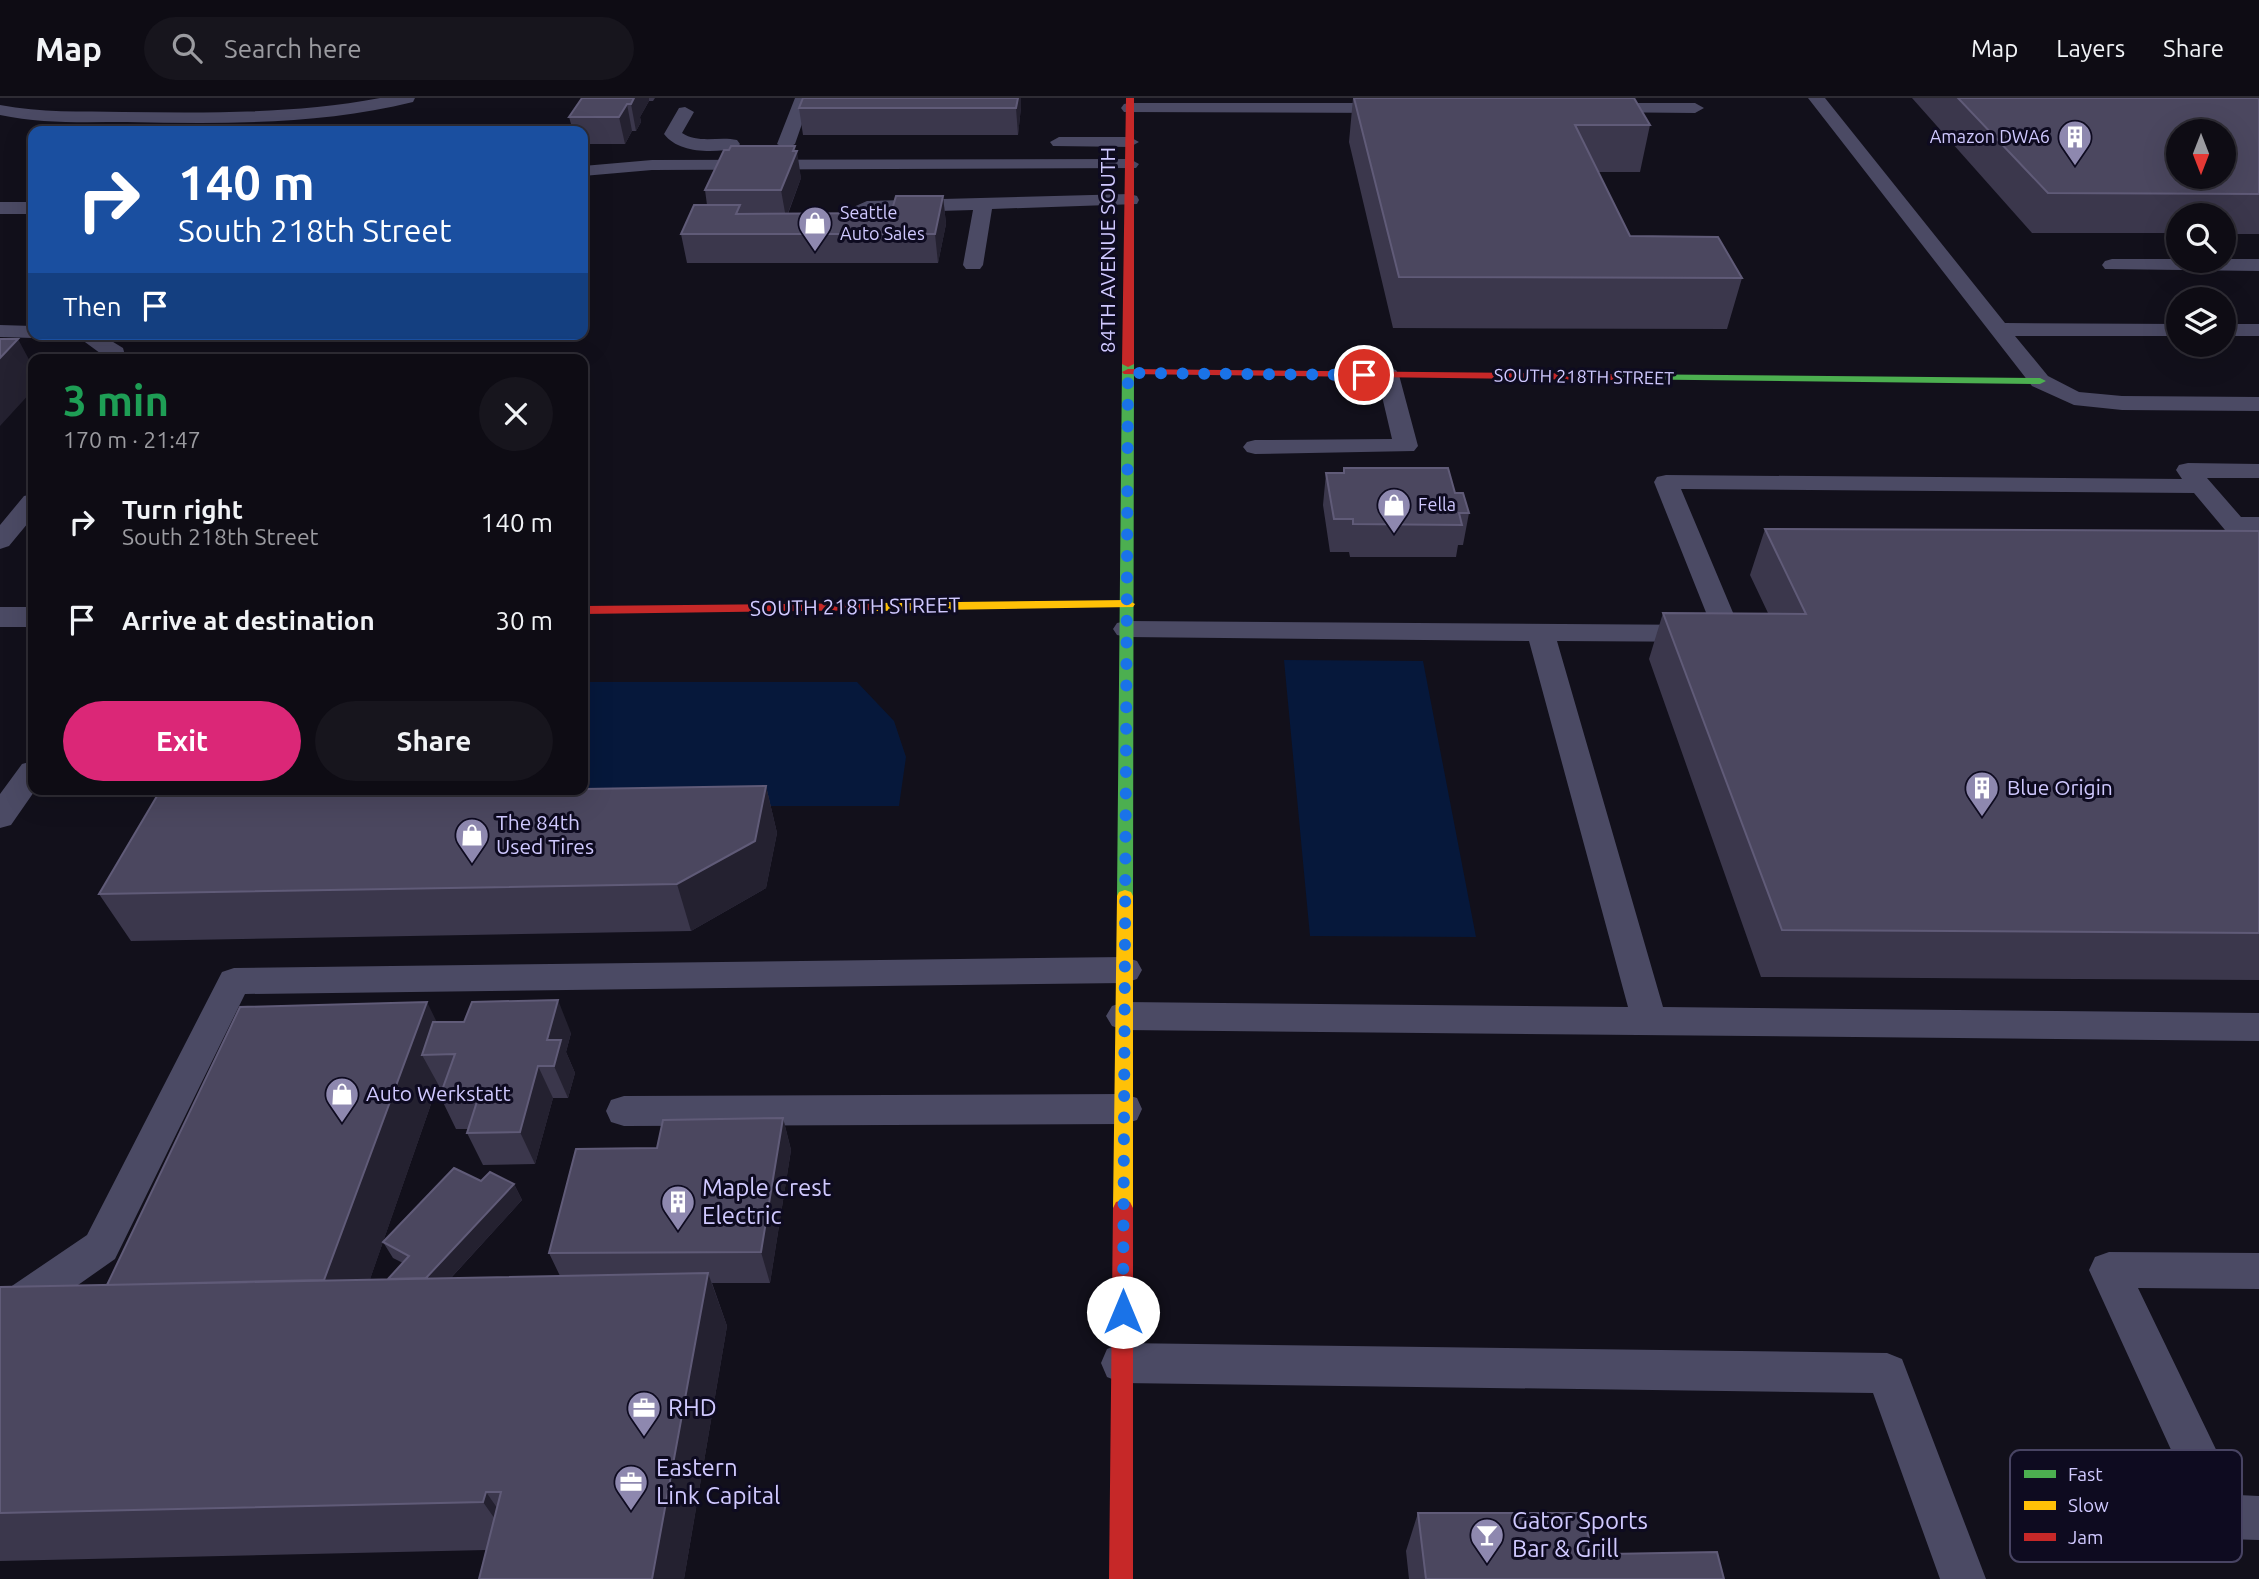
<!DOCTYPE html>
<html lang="en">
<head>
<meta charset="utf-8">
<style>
	:root { --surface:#0e0c14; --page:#17151d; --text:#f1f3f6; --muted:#9b9ba0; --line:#2e2c34; --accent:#db2777 }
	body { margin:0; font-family:Ubuntu,sans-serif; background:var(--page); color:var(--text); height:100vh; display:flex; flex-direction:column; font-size:26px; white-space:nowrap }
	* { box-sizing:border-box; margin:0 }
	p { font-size:23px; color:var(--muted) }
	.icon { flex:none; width:38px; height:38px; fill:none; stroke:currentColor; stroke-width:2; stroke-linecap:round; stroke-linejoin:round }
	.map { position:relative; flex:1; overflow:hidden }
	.drawer { position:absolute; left:28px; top:256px; width:560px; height:441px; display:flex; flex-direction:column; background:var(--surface); border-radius:14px; box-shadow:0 7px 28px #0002,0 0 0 2px var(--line) }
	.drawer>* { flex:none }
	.hud { position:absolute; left:28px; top:28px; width:560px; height:214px; border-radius:14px; box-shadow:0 7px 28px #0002,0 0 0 2px var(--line); background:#1a4fa0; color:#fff; overflow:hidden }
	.needle { width:46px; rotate:180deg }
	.controls { position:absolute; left:2166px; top:21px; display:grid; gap:14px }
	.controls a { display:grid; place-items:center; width:70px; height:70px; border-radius:50%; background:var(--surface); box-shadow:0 7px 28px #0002,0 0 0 2px var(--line); font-size:35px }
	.pin { position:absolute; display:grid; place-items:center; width:60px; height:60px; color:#fff; margin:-30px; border:4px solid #fff; border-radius:50%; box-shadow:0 2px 7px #0007 }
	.me { position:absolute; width:77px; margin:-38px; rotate:0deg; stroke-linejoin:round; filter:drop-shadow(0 0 5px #0008) }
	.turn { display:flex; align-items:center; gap:24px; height:147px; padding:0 35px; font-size:32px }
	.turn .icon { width:91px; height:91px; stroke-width:2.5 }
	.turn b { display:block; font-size:49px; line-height:60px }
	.then { display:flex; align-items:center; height:66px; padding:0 35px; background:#0003; gap:14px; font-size:26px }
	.round { display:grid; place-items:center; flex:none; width:74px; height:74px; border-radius:37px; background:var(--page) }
	.summary { display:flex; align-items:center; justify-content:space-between; height:119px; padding:0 35px }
	h1 { font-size:42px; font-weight:700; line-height:52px; color:#1e9e55 }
	.primary-button { display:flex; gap:14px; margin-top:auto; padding:14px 35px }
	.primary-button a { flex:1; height:80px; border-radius:42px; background:var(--accent); color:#fff; font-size:28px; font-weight:700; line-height:80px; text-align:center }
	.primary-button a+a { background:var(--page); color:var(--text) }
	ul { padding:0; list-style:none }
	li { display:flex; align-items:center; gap:21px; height:98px; padding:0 35px }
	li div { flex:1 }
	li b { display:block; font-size:26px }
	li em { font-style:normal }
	header { display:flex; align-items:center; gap:42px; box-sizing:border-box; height:98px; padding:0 35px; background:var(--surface); border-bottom:2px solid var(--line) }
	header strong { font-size:33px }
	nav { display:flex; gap:38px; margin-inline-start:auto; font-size:24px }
	.search { width:490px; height:63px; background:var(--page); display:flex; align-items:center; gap:18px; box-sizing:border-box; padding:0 24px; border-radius:38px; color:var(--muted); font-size:26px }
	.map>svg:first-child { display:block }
	.water { fill:#06183b }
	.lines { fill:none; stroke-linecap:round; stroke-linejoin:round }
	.lane { fill:#4b4a64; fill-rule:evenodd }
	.street { fill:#4b4a64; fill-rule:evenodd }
	.fast { fill:#4caf50; fill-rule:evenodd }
	.slow { fill:#ffc107; fill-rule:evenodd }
	.jam { fill:#c62828; fill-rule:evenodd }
	.wall { fill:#3b374c }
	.shaded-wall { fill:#242130 }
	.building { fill:#4b475f; stroke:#605b78; stroke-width:2; fill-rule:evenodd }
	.route { stroke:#1a73e8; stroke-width:12; stroke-dasharray:0 21.6 }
	.labels { text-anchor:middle; stroke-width:6; stroke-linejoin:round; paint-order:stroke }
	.far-poi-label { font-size:18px; fill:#d0c9ff; stroke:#0e0b20; text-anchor:start }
	.far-street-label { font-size:18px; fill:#d0c9ff; stroke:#0e0b20 }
	.street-label { font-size:21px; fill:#d0c9ff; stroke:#0e0b20 }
	.poi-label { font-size:21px; fill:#d0c9ff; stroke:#0e0b20; text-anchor:start }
	.near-poi-label { font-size:24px; fill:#d0c9ff; stroke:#0e0b20; text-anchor:start }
	.key { fill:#0e0b20; stroke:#484463; stroke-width:2 }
	.key-label { font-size:19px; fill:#d0c9ff }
</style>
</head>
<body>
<header>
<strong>Map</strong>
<div class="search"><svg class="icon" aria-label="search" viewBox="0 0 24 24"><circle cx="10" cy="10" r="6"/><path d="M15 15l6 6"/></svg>Search here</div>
<nav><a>Map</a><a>Layers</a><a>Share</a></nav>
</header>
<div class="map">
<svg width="2259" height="1481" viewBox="0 0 2259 1481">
	<rect width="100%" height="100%" fill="#12101b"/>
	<path class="water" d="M1284,562L1423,563L1476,839L1310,838Z
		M583,584H857L894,623L906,659L899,708H226L236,691H583Z"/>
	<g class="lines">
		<path class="lane" d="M380,0H415L413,4C320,27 222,26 127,24C84,24 42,26 0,17V7C41,15 81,13 123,14C208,15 295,16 380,0Z
			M795,0H811L795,46L786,51L777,46Z
			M1808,0H1825L2005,225L2179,226V238H2015L2048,278L2079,294L2122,298L2259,299V313L2122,312L2074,307L2032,288Z
			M1130,5H1395L1404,10L1395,15L1124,14L1121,10L1124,6Z
			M1597,5H1695L1704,10L1695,15L1591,14L1588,10L1591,6Z
			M685,9L694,14L682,35C699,46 719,38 737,42L740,46L737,50C715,55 679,56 664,36L679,10Z
			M1059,39H1130L1139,44L1130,49L1053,48L1050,44Z
			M1130,61L1139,66L1136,70L652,72L583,78V68L652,62Z
			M1130,96L1137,98L1139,102L1137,106L992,111L983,167L980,171H966L963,167L973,112L870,115L834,131H813L803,125L813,119H831L867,103Z
			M0,104H33V116H0Z
			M2112,161H2259V173L2105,171L2102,167L2105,163Z
			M2224,226H2259V238H2224Z
			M0,227L33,228V236H42L33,240L0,239Z
			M74,236H100L123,250L126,261H104V258Z
			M1388,270L1396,272L1399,277L1418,348L1414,353L1255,356L1247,354L1243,349L1247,344L1255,342L1392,341L1377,277L1380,272Z
			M2188,365L2259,366V380H2207L2241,419H2259V435L2225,432L2194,395L1681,391L1742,536L1738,542L1728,544L1557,543L1663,909L2259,915V943L1124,932L1112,928L1106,918L1112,908L1124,904L1628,909L1529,543L1127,539L1117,537L1113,531L1117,525L1127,523L1711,527L1654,384L1657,379L1666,377L2182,381L2176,372L2179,367Z
			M33,396V419L9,448L0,451V427L24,398Z
			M33,663V691H36L11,727L0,730V696L22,666Z
			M1125,859L1137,863L1142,872L1137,881L1125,885L245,896L115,1161L14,1232L0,1238V1196L87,1137L222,874L234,870Z
			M1124,996L1137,1000L1142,1011L1137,1022L1124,1026L624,1028L611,1024L606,1013L611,1002L624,998Z
			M2109,1154L2259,1155V1191L2138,1190L2238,1397L2259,1398V1442L2225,1441L2209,1435L2089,1172L2095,1159Z
			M1122,1245L1887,1255L1902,1261L1986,1481H1940L1873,1295L1122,1285L1107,1279L1101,1265L1107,1251Z"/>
		<path class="street" d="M0,509H33V529H0Z"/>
		<path class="fast" d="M1128,263L1134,266L1133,798L1131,802H1119L1117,798L1122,266Z
			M1613,276L2040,280L2046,283L2040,286L1609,281L1607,279Z"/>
		<path class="slow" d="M1128,502L1135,506L1133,509L877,513L870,509L877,505Z
			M1125,792L1131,794L1133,798V1110L1130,1116L1123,1118L1116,1116L1113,1110L1117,798L1119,794Z"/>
		<path class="jam" d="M1126,0H1134V266L1128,269L1122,266Z
			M1128,271L1613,276L1619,279L1613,282L1124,276L1122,274Z
			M877,505L884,509L882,512L583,516V508Z
			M1123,1102L1130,1104L1133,1110V1481H1109L1113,1110L1116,1104Z"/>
	</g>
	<path class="wall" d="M582,0H655L653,3H649L640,19L641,24L636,33H632L625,46H583V33H573L569,19Z
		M803,0H1021V9L1018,37H803L799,10Z
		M1353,0H1634L1650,27L1640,74H1598L1630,138L1742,180L1727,231L1393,230L1349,44Z
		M1912,0H2259V136H2224V117H2179V135H2032Z
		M795,53L801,80L788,116L891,115L943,98L946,126L938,165H687L681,136L707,107L705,92Z
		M1344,370L1455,395L1469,415L1463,447H1458L1456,459H1350L1349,454H1330L1323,407L1326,375H1343Z
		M1765,431L2259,433V882L1761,879L1649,561L1663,515H1768L1750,477Z
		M766,688L777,735L766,790L691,833L131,843L99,796Z
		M437,924L571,935L566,954L575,975L568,1000H553L535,1066L483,1067L467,1035L468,1031H456L440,998L443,989H439L438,986L370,1181H388L403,1165L393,1160L383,1144L481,1083L514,1086L522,1102L451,1180L560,1178L549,1155L657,1050L783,1020L791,1052L770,1185H712L727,1228L684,1481H479L486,1452L0,1463V1189L107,1187Z
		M1418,1415L1590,1445L1609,1456L1724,1481H1409L1406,1453Z"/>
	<path class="shaded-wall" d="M632,0H649V3L640,19L641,24L636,33L631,6Z
		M1018,0H1021V9L1018,37L1016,10Z
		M627,6L632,33L625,46L619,19Z
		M795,48L796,56L797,53L801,80L786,120L781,92Z
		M943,98L946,126L938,165L935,136Z
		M18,241L33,269V292L0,328V260Z
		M766,688L777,735L766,790L691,833L677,786Z
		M558,902L571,935L566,954L575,975L568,1000L554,968L547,942Z
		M427,904L450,951L422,957L438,986L351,1236L320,1193Z
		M538,968L553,1000L535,1066L520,1034Z
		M783,1020L791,1052L770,1185L761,1154Z
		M514,1086L522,1102L406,1229L396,1213Z
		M708,1175L727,1228L684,1481H652Z
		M486,1394L519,1441L516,1451L483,1404Z"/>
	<path class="building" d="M582,0H634L631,6H627L619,19H569Z
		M803,0H1018L1016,10H799Z
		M1354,0H1634L1650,27H1575L1630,138L1718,139L1742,180L1399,179Z
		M1958,0H2259V96L2048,95ZM2179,33H2224V79H2179Z
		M731,48H795L793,53H797L781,92H705L724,52H729Z
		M896,98H943L935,136H681L694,107H740L736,116L891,115Z
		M0,241H18L0,260Z
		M1344,370H1448L1455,395H1463L1469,415H1459L1462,427L1353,426V421H1334L1326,375H1344Z
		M1765,431L2259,433V835L1782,832L1663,515L1806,516Z
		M766,688L755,743L677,786L99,796L157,698Z
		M558,902L547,942H561L554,968H538L520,1034L467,1035L479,997L440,998L455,956L422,957L433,924H464L472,904Z
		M427,904L324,1182L107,1187L240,909Z
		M783,1020L761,1154L549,1155L576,1051L657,1050L663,1022Z
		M454,1070L481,1083L490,1074L514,1086L426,1180L388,1181L409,1158L383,1144Z
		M708,1175L652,1481H479L501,1394H486L483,1404L0,1415V1189Z
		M1418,1415H1583L1590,1445H1606L1609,1456L1717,1454L1724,1481H1426Z"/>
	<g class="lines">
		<path class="route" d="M1123,1214L1128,275L1364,277"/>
	</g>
	<defs>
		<g id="building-pin" transform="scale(1.75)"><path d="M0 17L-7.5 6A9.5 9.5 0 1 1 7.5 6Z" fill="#8e88af" stroke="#0e0b20"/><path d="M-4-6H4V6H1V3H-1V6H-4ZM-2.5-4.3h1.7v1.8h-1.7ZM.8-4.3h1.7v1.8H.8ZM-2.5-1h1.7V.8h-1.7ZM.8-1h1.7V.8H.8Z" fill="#fff"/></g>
		<g id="shop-pin" transform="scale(1.75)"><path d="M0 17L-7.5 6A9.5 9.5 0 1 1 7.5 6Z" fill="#8e88af" stroke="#0e0b20"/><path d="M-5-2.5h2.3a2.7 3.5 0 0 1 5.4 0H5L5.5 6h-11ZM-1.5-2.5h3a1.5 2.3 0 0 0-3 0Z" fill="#fff"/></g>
		<g id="office-pin" transform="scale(1.75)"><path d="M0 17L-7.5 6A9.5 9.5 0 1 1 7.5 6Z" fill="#8e88af" stroke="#0e0b20"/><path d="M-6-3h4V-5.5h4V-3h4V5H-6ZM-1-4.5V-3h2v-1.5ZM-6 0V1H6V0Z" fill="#fff"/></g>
		<g id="bar-pin" transform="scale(1.75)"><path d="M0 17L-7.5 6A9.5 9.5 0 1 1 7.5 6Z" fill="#8e88af" stroke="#0e0b20"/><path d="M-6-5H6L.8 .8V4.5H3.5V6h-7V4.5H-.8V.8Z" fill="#fff"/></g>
	</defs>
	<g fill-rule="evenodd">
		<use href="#building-pin" x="2075" y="39"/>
		<use href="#shop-pin" x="815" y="125"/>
		<use href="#shop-pin" x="1394" y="407"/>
		<use href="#building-pin" x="1982" y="690"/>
		<use href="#shop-pin" x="472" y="737"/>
		<use href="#shop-pin" x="342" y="996"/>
		<use href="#building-pin" x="678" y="1104"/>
		<use href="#office-pin" x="644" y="1310"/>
		<use href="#office-pin" x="631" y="1384"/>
		<use href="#bar-pin" x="1487" y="1437"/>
	</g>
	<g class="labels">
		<g class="far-poi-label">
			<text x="2050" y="45" text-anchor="end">Amazon DWA6</text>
			<text x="840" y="121">Seattle<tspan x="840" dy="21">Auto Sales</tspan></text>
			<text x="1418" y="413">Fella</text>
		</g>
		<g class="far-street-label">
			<text transform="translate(1584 279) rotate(1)" y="6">SOUTH 218TH STREET</text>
		</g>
		<g class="street-label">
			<text transform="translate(1108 152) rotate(-90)" y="7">84TH AVENUE SOUTH</text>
			<text transform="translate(855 509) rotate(-1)" y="7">SOUTH 218TH STREET</text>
		</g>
		<g class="poi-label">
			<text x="2007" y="697">Blue Origin</text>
			<text x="496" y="732">The 84th<tspan x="496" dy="24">Used Tires</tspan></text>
			<text x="366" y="1003">Auto Werkstatt</text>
		</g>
		<g class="near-poi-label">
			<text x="702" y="1098">Maple Crest<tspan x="702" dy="28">Electric</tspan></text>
			<text x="668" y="1318">RHD</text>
			<text x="656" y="1378">Eastern<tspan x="656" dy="28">Link Capital</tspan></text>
			<text x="1512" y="1431">Gator Sports<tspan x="1512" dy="28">Bar &amp; Grill</tspan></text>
		</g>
	</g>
	<rect x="2010" y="1352" width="232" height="112" rx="10" class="key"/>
	<rect x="2024" y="1372" width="32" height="8" fill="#4caf50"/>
	<rect x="2024" y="1403" width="32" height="9" fill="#ffc107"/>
	<rect x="2024" y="1435" width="32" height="8" fill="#c62828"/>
	<g class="key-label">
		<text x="2068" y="1383">Fast</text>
		<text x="2068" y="1414">Slow</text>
		<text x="2068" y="1446">Jam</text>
	</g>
</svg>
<div class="controls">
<a><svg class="needle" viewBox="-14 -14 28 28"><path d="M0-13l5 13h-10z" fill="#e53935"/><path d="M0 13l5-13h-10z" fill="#9b9ba0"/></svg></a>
<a><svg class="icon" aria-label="search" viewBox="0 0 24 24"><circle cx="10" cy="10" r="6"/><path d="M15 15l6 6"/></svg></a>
<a><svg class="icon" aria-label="layers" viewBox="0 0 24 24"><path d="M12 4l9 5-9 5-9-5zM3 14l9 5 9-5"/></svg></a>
</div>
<div class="pin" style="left:1364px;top:277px;background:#d93025"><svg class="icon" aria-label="arrive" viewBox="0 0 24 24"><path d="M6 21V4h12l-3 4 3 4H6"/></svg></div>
<svg class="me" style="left:1123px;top:1214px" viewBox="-20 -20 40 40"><circle r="19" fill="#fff"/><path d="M0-13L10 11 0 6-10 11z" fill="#1a73e8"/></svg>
<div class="hud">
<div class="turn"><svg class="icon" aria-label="right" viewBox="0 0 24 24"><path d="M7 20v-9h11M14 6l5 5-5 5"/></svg><div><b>140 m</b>South 218th Street</div></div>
<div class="then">Then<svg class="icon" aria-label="arrive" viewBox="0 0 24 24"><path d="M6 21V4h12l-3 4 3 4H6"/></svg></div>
</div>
<section class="drawer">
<div class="summary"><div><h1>3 min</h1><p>170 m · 21:47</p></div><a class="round"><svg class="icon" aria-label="close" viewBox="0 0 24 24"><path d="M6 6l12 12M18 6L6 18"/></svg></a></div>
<ul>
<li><svg class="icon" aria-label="right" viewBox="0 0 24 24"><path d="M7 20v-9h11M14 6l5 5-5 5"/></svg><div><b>Turn right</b><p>South 218th Street</p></div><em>140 m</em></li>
<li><svg class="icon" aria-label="arrive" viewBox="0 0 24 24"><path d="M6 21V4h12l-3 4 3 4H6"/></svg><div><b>Arrive at destination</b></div><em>30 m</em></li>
</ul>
<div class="primary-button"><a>Exit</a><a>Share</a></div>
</section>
</div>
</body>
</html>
